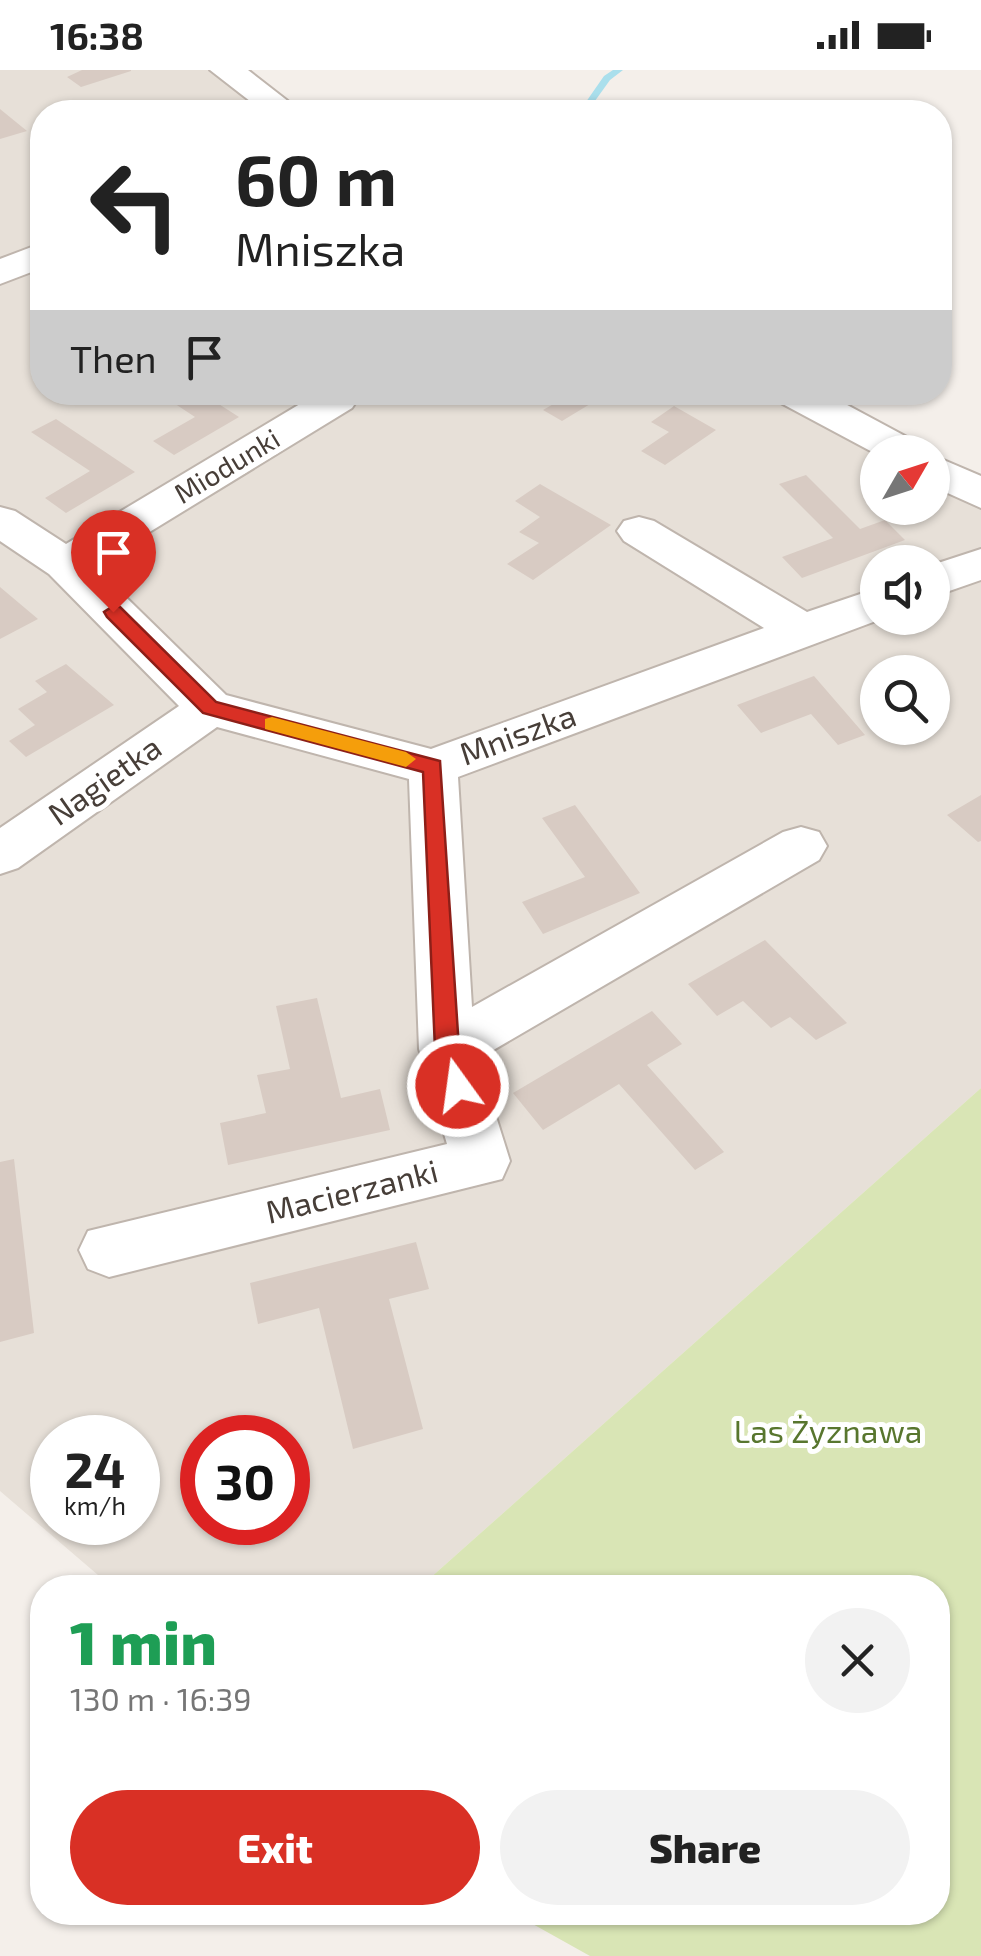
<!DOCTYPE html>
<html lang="en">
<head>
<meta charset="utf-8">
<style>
	:root { --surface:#fff; --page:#f2f2f2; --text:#222; --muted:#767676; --accent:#d93025 }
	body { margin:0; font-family:"Exo 2",sans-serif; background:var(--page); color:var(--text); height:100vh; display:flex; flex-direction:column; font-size:38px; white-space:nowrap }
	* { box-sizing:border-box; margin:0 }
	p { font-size:32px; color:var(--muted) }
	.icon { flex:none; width:55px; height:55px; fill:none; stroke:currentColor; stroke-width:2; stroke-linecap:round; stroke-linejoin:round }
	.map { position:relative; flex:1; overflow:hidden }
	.panel { position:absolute; left:30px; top:1505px; width:920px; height:350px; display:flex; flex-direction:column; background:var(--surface); border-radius:40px; box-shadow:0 2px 8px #0004 }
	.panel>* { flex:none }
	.banner { position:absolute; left:30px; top:30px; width:922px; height:305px; border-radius:40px; box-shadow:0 2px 8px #0004; background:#fff; color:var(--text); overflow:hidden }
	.needle { width:65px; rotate:51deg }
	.buttons { position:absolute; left:860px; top:365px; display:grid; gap:20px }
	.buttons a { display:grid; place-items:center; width:90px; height:90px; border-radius:50%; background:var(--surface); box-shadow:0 2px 8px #0004; font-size:50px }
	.speed { position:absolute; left:30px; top:1345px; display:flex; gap:20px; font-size:50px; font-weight:700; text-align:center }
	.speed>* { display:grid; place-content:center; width:130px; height:130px; border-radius:50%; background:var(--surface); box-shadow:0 2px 8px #0004; line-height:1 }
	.speed small { font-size:25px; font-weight:400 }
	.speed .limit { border:15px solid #d22; background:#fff; color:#111 }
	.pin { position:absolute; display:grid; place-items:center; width:85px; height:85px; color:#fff; margin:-102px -42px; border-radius:50% 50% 50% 0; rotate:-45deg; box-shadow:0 0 10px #0007 }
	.pin .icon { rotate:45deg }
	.me { position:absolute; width:110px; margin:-55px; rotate:346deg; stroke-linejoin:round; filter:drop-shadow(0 0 8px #0008) }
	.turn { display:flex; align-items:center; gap:35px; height:210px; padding:0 40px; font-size:45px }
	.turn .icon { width:130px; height:130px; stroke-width:2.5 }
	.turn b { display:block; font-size:70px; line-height:85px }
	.then { display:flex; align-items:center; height:95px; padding:0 40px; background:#0003; gap:20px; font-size:38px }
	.round { display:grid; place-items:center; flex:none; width:105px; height:105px; border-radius:52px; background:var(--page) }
	.head { display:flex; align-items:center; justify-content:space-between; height:170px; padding:0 40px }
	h1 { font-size:60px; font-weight:800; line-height:75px; color:#1e9e55 }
	.cta { display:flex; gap:20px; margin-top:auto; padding:20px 40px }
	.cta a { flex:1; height:115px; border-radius:60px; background:var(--accent); color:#fff; font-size:40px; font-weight:800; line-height:115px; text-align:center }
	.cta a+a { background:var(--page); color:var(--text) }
	.status { display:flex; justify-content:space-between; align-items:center; height:70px; padding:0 50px; background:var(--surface); direction:ltr }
	.status svg { height:28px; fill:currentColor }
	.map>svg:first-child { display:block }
	.residential { fill:#e7e0d8; fill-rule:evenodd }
	.green { fill:#d9e5b5 }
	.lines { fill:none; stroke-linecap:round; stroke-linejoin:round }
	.stream { fill:#aadfec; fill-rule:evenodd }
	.building { fill:#d8cbc3 }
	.minor-casing { stroke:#bfb5ad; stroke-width:4 }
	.minor { fill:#fff; fill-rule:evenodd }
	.route { fill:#d93025; stroke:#8d1f18; stroke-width:2.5 }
	.slow { fill:#f59e0b }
	.labels { text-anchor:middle; stroke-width:10; stroke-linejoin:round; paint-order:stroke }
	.far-street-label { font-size:28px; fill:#473e38; stroke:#fff }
	.street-label { font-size:32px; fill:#473e38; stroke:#fff }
	.park-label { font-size:32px; fill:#58762e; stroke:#fff }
</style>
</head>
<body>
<div class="status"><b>16:38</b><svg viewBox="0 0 49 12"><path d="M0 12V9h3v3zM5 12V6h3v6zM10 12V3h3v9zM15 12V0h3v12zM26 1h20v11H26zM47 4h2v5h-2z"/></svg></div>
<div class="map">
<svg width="981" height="1886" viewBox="0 0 981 1886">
	<rect width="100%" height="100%" fill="#f4efea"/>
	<path class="residential" d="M0,0H215L268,42H42V322L773,323L878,382V438H932L933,406L981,431V1018L420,1517H112L0,1421ZM878,492H932V548H878ZM878,602H932V658H878ZM52,1368H138V1452H52ZM202,1368H288V1452H202Z"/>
	<path class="green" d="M981,1018V1886H590L513,1843L938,1842V1518L420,1517Z"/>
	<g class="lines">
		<path class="stream" d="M613,0H623L610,10L587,42H579L604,6Z"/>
	</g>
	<path class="building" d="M82,0H131V1L81,17L67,7Z
		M0,39L27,61L0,69Z
		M157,322H200L239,347L174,385L153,371L195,347Z
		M552,322H610L562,351L543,340L562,329Z
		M674,336L716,360L665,395L641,381L669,362L651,352Z
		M56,349L135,402L66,443L45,428L90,401L31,362Z
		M806,405L860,459L885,450L905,470L802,508L782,487L833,468L779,414Z
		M540,414L611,455L533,510L507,494L539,473L519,462L540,447L515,431Z
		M0,517L38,549L0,569Z
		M66,594L114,635L26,687L9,671L35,655L18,639L47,622L35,611Z
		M814,606L865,665L838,675L811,644L761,663L737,635Z
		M981,725V771L978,772L947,745Z
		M575,735L640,823L543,864L522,832L585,807L542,748Z
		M765,870L847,953L816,970L790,947L771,958L743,931L717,946L688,914Z
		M317,928L341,1028L380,1019L390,1060L228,1095L220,1053L266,1043L257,1005L290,999L276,936Z
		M652,941L682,974L647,995L724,1082L695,1100L619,1014L543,1060L513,1023Z
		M14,1089L34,1263L0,1272V1092Z
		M416,1172L429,1219L389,1229L423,1359L353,1379L319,1238L258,1254L250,1213Z"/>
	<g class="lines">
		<g class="minor-casing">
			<path id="minor" d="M210,0H248L302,42H264Z
				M42,173V198L0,214V189Z
				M320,322H354L358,329L352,338L94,496L226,625L431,679L764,558L624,471L617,461L624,451L639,447L654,451L807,542L878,518V548H884L458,707L472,937L783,762L801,757L819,762L827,776L819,790L478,989L510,1091L502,1109L109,1207L88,1199L79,1180L88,1161L447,1074L419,979L409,709L217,657L18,798L0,804V758L179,636L49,504L0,471V437L15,441L66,474Z
				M771,322H823L918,373L924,382L878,385L777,331Z
				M932,385L981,406V438L932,416Z
				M981,479V510L932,527V495Z"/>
		</g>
		<use href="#minor" class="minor"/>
	</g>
	<path class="route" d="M113,536L120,537L216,632L440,691L459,979L470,1016L467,1023H450L435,979L423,702L203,643L107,547L104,542Z"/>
	<path class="slow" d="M272,647L406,682L416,689L406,697L265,659V649Z"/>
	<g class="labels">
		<g class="far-street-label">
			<text transform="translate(227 396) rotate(-31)" y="10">Miodunki</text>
		</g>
		<g class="street-label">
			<text transform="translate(518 665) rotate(-20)" y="11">Mniszka</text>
			<text transform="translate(105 711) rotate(-35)" y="11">Nagietka</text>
			<text transform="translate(352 1122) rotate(-14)" y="11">Macierzanki</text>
		</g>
		<g class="park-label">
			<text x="828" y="1373">Las Żyznawa</text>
		</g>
	</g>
</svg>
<div class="buttons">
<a><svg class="needle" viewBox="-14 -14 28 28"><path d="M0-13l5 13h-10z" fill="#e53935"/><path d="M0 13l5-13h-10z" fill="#767676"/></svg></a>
<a><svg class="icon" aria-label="sound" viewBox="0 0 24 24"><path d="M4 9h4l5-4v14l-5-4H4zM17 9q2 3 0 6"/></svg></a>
<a><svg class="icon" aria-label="search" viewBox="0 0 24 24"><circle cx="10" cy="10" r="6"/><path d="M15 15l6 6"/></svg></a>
</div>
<div class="speed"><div>24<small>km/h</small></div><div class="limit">30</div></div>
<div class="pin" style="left:113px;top:542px;background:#d93025"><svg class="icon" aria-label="arrive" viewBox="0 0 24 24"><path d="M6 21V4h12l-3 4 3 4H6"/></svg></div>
<svg class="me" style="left:458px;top:1016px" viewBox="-20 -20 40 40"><circle r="17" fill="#d93025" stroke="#fff" stroke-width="3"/><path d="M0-11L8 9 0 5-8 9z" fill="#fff"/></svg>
<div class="banner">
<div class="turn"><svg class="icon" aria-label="left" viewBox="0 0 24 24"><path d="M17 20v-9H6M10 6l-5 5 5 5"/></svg><div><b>60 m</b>Mniszka</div></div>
<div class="then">Then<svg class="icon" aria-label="arrive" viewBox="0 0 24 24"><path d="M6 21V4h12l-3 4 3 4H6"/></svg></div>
</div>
<section class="panel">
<div class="head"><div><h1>1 min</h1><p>130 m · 16:39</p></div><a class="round"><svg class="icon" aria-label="close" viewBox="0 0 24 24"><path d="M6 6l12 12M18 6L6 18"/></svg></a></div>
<div class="cta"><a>Exit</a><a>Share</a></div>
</section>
</div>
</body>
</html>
